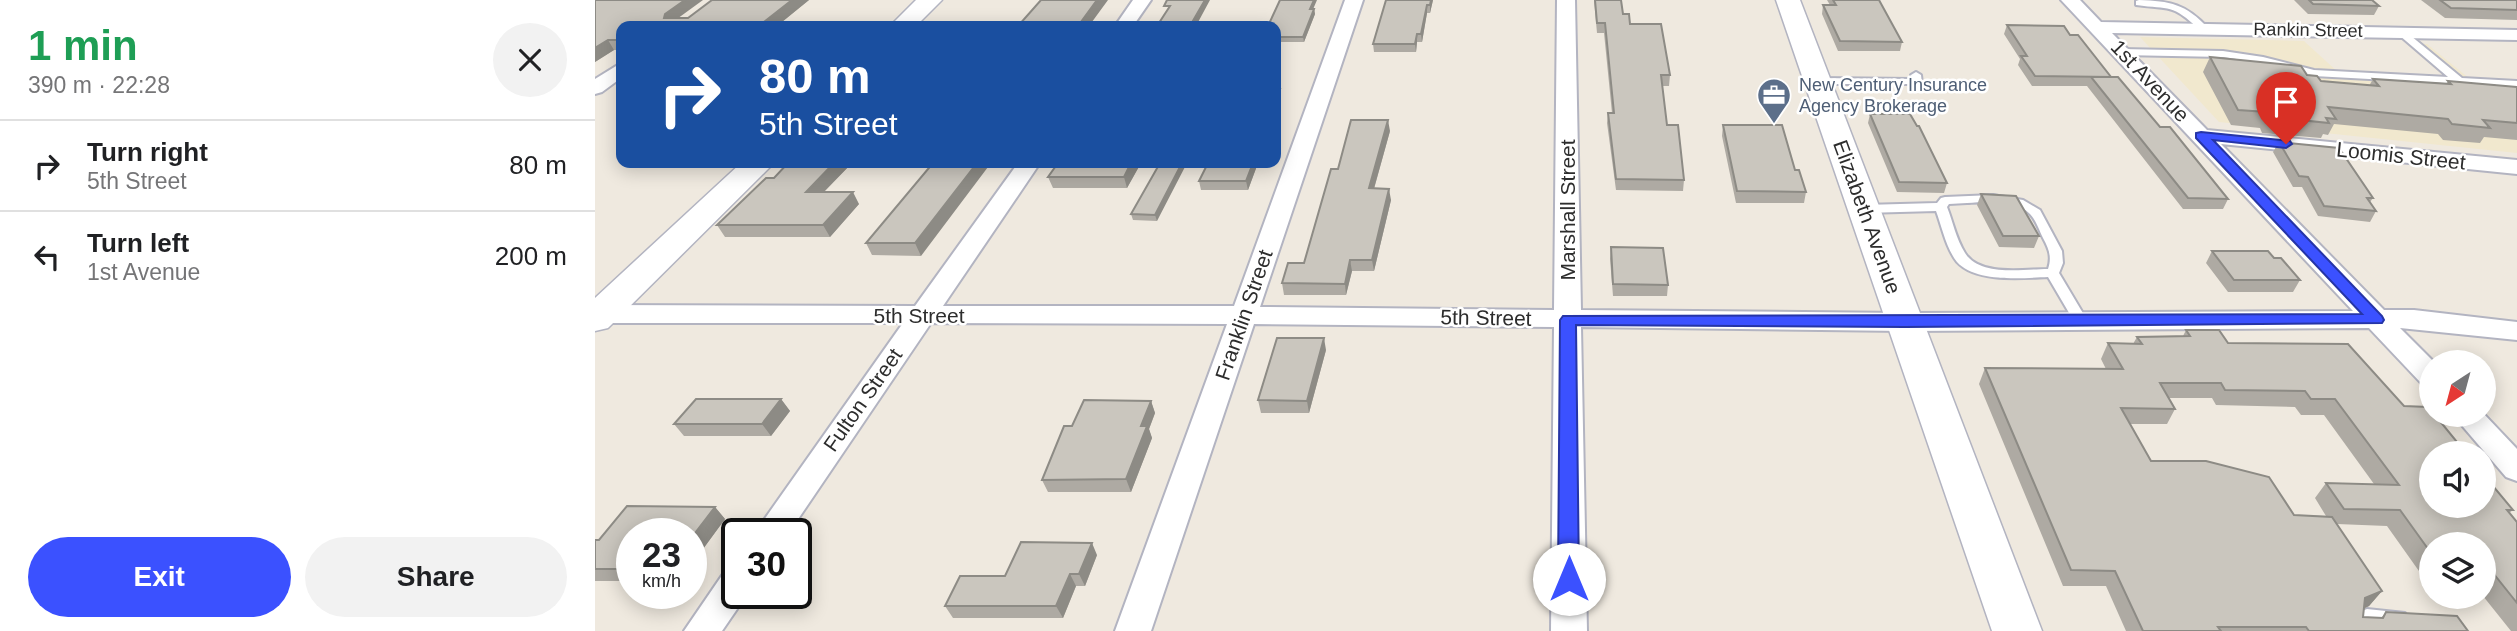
<!DOCTYPE html>
<html lang="en">
<head>
<meta charset="utf-8">
<style>
	:root { --surface:#fff; --page:#f2f2f2; --text:#202124; --muted:#757577; --line:#e0e0e0; --accent:#3b51ff }
	body { margin:0; font-family:Helvetica,sans-serif; background:var(--page); color:var(--text); height:100vh; display:flex; flex-direction:column; font-size:26px; white-space:nowrap }
	* { box-sizing:border-box; margin:0 }
	p { font-size:23px; color:var(--muted) }
	.icon { flex:none; width:38px; height:38px; fill:none; stroke:currentColor; stroke-width:2; stroke-linecap:round; stroke-linejoin:round }
	.map { position:relative; flex:1; overflow:hidden }
	.side { display:flex; flex-direction:column; background:var(--surface); width:595px }
	.side>* { flex:none }
	.guide { position:absolute; left:21px; top:21px; width:665px; height:147px; border-radius:14px; box-shadow:0 4px 18px #0003; background:#1a4fa0; color:#fff; overflow:hidden }
	.needle { width:46px; rotate:216deg }
	.controls { position:absolute; left:1824px; top:350px; display:grid; gap:14px }
	.controls a { display:grid; place-items:center; width:77px; height:77px; border-radius:50%; background:var(--surface); box-shadow:0 4px 18px #0003; font-size:35px }
	.speed { position:absolute; left:21px; top:518px; display:flex; gap:14px; font-size:35px; font-weight:700; text-align:center }
	.speed>* { display:grid; place-content:center; width:91px; height:91px; border-radius:50%; background:var(--surface); box-shadow:0 4px 18px #0003; line-height:1 }
	.speed small { font-size:18px; font-weight:400 }
	.speed .limit { border:4px solid #111; border-radius:10px; background:#fff; color:#111 }
	.pin { position:absolute; display:grid; place-items:center; width:60px; height:60px; color:#fff; margin:-72px -30px; border-radius:50% 50% 50% 0; rotate:-45deg; box-shadow:0 0 7px #0007 }
	.pin .icon { rotate:45deg }
	.me { position:absolute; width:77px; margin:-38px; rotate:0deg; stroke-linejoin:round; filter:drop-shadow(0 0 5px #0008) }
	.turn { display:flex; align-items:center; gap:24px; height:147px; padding:0 28px; font-size:32px }
	.turn .icon { width:91px; height:91px; stroke-width:2.5 }
	.turn b { display:block; font-size:49px; line-height:60px }
	.round { display:grid; place-items:center; flex:none; width:74px; height:74px; border-radius:37px; background:var(--page) }
	.overview { display:flex; align-items:center; justify-content:space-between; height:119px; padding:0 28px }
	h1 { font-size:42px; font-weight:800; line-height:52px; color:#1e9e55 }
	.action { display:flex; gap:14px; margin-top:auto; padding:14px 28px }
	.action a { flex:1; height:80px; border-radius:42px; background:var(--accent); color:#fff; font-size:28px; font-weight:800; line-height:80px; text-align:center }
	.action a+a { background:var(--page); color:var(--text) }
	ul { padding:0; list-style:none }
	li { display:flex; align-items:center; gap:21px; height:91px; padding:0 28px; border-top:2px solid var(--line) }
	li div { flex:1 }
	li b { display:block; font-size:26px }
	li em { font-style:normal }
	main { display:flex; flex:1; min-height:0 }
	.map>svg:first-child { display:block }
	.education { fill:#f1e8ce }
	.lines { fill:none; stroke-linecap:round; stroke-linejoin:round }
	.lane-casing { stroke:#b3b4c1; stroke-width:4 }
	.street-casing { stroke:#b3b4c1; stroke-width:4 }
	.secondary-casing { stroke:#b3b4c1; stroke-width:3 }
	.lane { fill:#fff; fill-rule:evenodd }
	.street { fill:#fff; fill-rule:evenodd }
	.secondary { fill:#fff; fill-rule:evenodd }
	.wall { fill:#aeaaa3; fill-rule:evenodd }
	.shaded-wall { fill:#8d8b85 }
	.building { fill:#cac6be; stroke:#8d8b85; stroke-width:2 }
	.route { fill:#3b51ff; stroke:#2635a6; stroke-width:2 }
	.labels { text-anchor:middle; stroke-width:5; stroke-linejoin:round; paint-order:stroke }
	.far-street-label { font-size:18px; fill:#2d2d2d; stroke:#fff }
	.far-service-label { font-size:18px; fill:#4e5e75; stroke:#fff; text-anchor:start }
	.street-label { font-size:21px; fill:#2d2d2d; stroke:#fff }
</style>
</head>
<body>
<main>
<section class="side">
<div class="overview"><div><h1>1 min</h1><p>390 m · 22:28</p></div><a class="round"><svg class="icon" aria-label="close" viewBox="0 0 24 24"><path d="M6 6l12 12M18 6L6 18"/></svg></a></div>
<ul>
<li><svg class="icon" aria-label="right" viewBox="0 0 24 24"><path d="M7 20v-9h11M14 6l5 5-5 5"/></svg><div><b>Turn right</b><p>5th Street</p></div><em>80 m</em></li>
<li><svg class="icon" aria-label="left" viewBox="0 0 24 24"><path d="M17 20v-9H6M10 6l-5 5 5 5"/></svg><div><b>Turn left</b><p>1st Avenue</p></div><em>200 m</em></li>
</ul>
<div class="action"><a>Exit</a><a>Share</a></div>
</section>
<div class="map">
<svg width="1922" height="631" viewBox="0 0 1922 631">
	<rect width="100%" height="100%" fill="#efe9df"/>
	<path class="education" d="M1545,37L1709,41L1744,73L1850,77L1811,43L1832,44L1875,79L1922,82V153L1624,122Z"/>
	<g class="lines">
		<g class="lane-casing">
			<path id="lane" d="M1544,0C1575,1 1591,4 1613,28L1605,30C1576,3 1576,10 1541,5V1Z
				M1804,31H1810L1867,78L1922,81V87L1719,76L1668,63L1628,57L1526,55L1521,52L1526,49L1628,51L1668,57L1719,70L1853,77L1804,35Z
				M1321,72L1326,75L1327,84H1222L1217,81L1222,78L1317,79L1316,75Z
				M1398,195L1428,200L1445,210L1467,251L1468,263L1464,273L1492,320L1490,323H1480L1453,277C1428,278 1381,283 1362,262C1351,248 1347,227 1341,211L1269,213L1263,209L1269,205L1342,203L1346,198L1350,197ZM1372,203C1391,202 1420,199 1435,214C1441,220 1444,230 1448,238C1454,249 1457,257 1453,269C1429,269 1385,277 1370,253C1361,239 1358,222 1352,207L1354,204Z
				M1772,609L1810,613L1812,619L1810,625L1803,627L1775,625L1774,631H1756L1759,614Z"/>
		</g>
		<g class="street-casing">
			<path id="street" d="M538,0H556L538,26H520Z
				M750,0H768L665,307L959,310L962,0H980L986,310L1310,313L1758,311L1466,0H1485L1506,22L1922,30V40L1517,33L1612,130L1922,160V174L1626,144L1789,310H1819L1922,322V340L1805,328L1839,362H1836V386L1826,383L1774,328L1310,331L986,327L992,631H956L959,327L659,324L556,631H520L632,324L336,323L193,534H159L308,323H0V305L320,306L423,163H445L348,306H639Z
				M26,63V78L7,92L0,94V79Z
				M1888,413L1922,449V481L1911,477L1858,415Z
				M142,567V593H153L127,631H89L130,571Z"/>
		</g>
		<g class="secondary-casing">
			<path id="secondary" d="M321,0H347L321,26H295Z
				M1181,0H1205L1447,631H1397Z
				M146,163H179L13,328L0,331V298Z"/>
		</g>
		<use href="#lane" class="lane"/>
		<use href="#street" class="street"/>
		<use href="#secondary" class="secondary"/>
	</g>
	<path class="wall" d="M0,0L83,18H93L117,0H214L182,26H26V50H19L0,62Z
		M791,0H838L835,13H832L827,42H822L821,52H779L778,44Z
		M999,0H1026L1028,14L1075,75L1074,86H1067L1072,125L1089,180L1088,191L1021,190L1012,123L1013,113H1017L1009,33H1002Z
		M1232,0H1284L1307,42L1305,51H1243L1227,14L1228,5H1235Z
		M1699,0H1777L1784,6L1779,15L1713,14Z
		M1826,0H1922V20L1850,18Z
		M719,9L720,14L709,42H681V26Z
		M1412,25L1475,35L1633,199L1628,209H1588L1492,86H1437L1423,65L1425,59L1409,34Z
		M1615,57L1712,75L1726,81L1774,86L1778,79L1851,84L1853,81L1922,87V140L1889,137L1885,143L1848,140L1843,134L1739,124L1733,135L1728,134L1726,138L1667,133L1665,128L1636,125L1608,72Z
		M1275,114L1322,126L1352,183L1349,193L1302,192L1273,123Z
		M1128,125L1200,170L1211,192L1209,203H1141L1127,136Z
		M795,131L779,189L796,200L779,271H757L751,295H689L687,283L709,263Z
		M1684,142L1778,198L1775,202L1781,211L1775,222L1723,216L1707,187H1698L1678,152Z
		M257,163L229,192L264,204L235,237H130L122,225L179,178Z
		M338,163L326,256L277,255L271,243Z
		M463,163H546L532,188H458L453,177Z
		M565,163L562,221L538,220L536,214Z
		M613,163H663L653,190H606L604,181Z
		M1386,194L1444,236L1439,248L1404,247L1382,205Z
		M1016,247L1073,285L1072,296H1018L1015,259Z
		M1617,251L1679,258L1705,280L1698,292H1633L1611,263Z
		M1591,330L1633,343L1809,406L1918,510L1914,513L1922,522V631H1916L1888,596V544H1836V588L1792,526L1742,524L1787,591L1774,606L1769,609L1768,617L1786,618L1791,612L1873,631H1531L1511,586H1468L1384,384L1390,368L1511,369L1506,359L1513,343L1538,344L1542,337L1588,336ZM1574,398H1617L1621,405L1700,407L1706,415H1729L1779,484L1731,483L1720,498L1731,516L1699,515L1556,461L1535,424H1572L1580,409Z
		M731,350L714,413H666L663,400Z
		M186,399L195,411L176,436H89L79,424Z
		M556,401L560,413L554,429L557,438L536,492H453L447,480L477,426Z
		M32,506L120,507L130,519L108,549H96V534H37V581H0V540H4Z
		M502,555L490,586H481L468,618H358L350,606L410,576Z"/>
	<path class="shaded-wall" d="M90,0H108L75,24L69,18L70,14Z
		M197,0H214L182,26H164Z
		M502,0H513L494,26H483Z
		M610,0H615L601,26H595Z
		M719,0H722L716,14L715,9Z
		M836,0H838L835,13V5Z
		M832,5V13L827,42L826,34Z
		M719,9L720,14L709,42L708,37Z
		M822,34V42L821,52L820,44Z
		M13,40L19,50L0,62V48Z
		M685,89L686,97L681,113V100Z
		M793,120L795,131L776,199L774,188Z
		M239,163H257L217,204L211,192Z
		M382,163H396L326,256L320,243Z
		M536,163H546L532,188L529,177Z
		M587,163H592L562,221L560,215Z
		M658,163H663L653,190L651,181Z
		M794,189L796,200L779,271L777,260Z
		M258,192L264,204L235,237L228,225Z
		M755,260L757,271L751,295L750,284Z
		M729,338L731,350L714,413L712,401Z
		M186,399L195,411L176,436L167,424Z
		M556,401L560,413L554,429L557,438L536,492L531,479L546,426Z
		M120,507L130,519L108,549L97,537Z
		M497,543L502,555L490,586L484,574Z
		M475,574L481,586L468,618L461,606Z
		M1787,591L1774,606L1756,614L1770,598Z"/>
	<path class="building" d="M0,0H90L70,14L69,18H93L117,0H197L164,26H26V40H13L0,48Z
		M446,0H502L483,26H423Z
		M572,0H610L595,26H562L575,6H569Z
		M685,0H719L715,9H719L708,37H681V26H673Z
		M791,0H836L835,5H832L826,34H822L820,44H778Z
		M1000,0H1026L1028,14H1034L1035,24H1066L1075,75H1066L1072,125H1083L1089,180L1021,179L1013,113H1019L1010,23H1002Z
		M1238,0H1284L1307,42L1245,41L1228,5H1241Z
		M1714,0H1777L1784,6L1718,4Z
		M1845,0H1922V10L1856,8Z
		M1412,25L1469,26L1475,35H1483L1516,77L1440,76L1426,56H1432Z
		M1615,57L1706,66L1712,75L1722,76L1726,81L1784,86L1778,79L1856,84L1853,81L1922,87V123L1888,120L1895,128L1857,124L1853,119L1733,107L1741,119L1731,118L1734,123L1675,117L1672,112L1643,110Z
		M1496,77H1523L1565,127H1575L1633,199L1593,198Z
		M681,89H685L681,100Z
		M1275,114H1315L1322,126H1324L1352,183L1304,182Z
		M756,120H793L774,188L794,189L777,260H755L750,284L687,283L693,263H709L736,169H743Z
		M1128,125H1187L1200,170H1204L1211,192L1142,191Z
		M1684,142L1744,148L1778,198H1772L1781,211L1729,206L1713,177L1704,176Z
		M193,163H239L211,192H258L228,225H122L171,178H179Z
		M338,163H382L320,243H271Z
		M463,163H536L529,177H453Z
		M565,163H587L560,215L536,214Z
		M613,163H658L651,181H604Z
		M1386,194L1421,196L1444,236H1408Z
		M1016,247L1068,248L1073,285L1018,284Z
		M1617,251H1673L1679,258H1686L1705,280H1639Z
		M1591,330H1624L1633,343L1753,344L1809,406L1833,407L1836,410V415H1840L1871,453H1836V506H1888V474L1918,510H1912L1922,522V603L1898,573H1888V544H1836V553L1805,510L1749,509L1731,483L1804,485L1740,399H1716L1710,391L1630,390L1626,383H1565L1580,409L1526,408L1556,461H1611L1674,477L1699,515L1737,517L1787,591L1770,598L1768,617L1788,618L1791,612L1862,616L1873,631H1714L1711,627H1623L1626,631H1548L1520,571L1476,570L1390,368L1528,369L1513,343L1547,344L1542,337L1595,336Z
		M682,338H729L712,401L663,400Z
		M101,399H186L167,424H79Z
		M489,400L556,401L546,426H552L531,479L447,480L469,426H477Z
		M32,506L120,507L97,537H96V534H37V569H0V540H4Z
		M426,542L497,543L484,574H475L461,606H350L365,576H410Z"/>
	<path class="route" d="M1606,132L1695,141L1697,144L1691,148L1618,140L1787,316L1789,320L1787,323L1310,327L981,325L984,579L981,585L974,588L966,585L963,579L965,320L968,316L1767,314L1601,138V133Z"/>
	<defs>
		<g id="office-pin" transform="scale(1.75)"><path d="M0 17L-7.5 6A9.5 9.5 0 1 1 7.5 6Z" fill="#5c6f8a" stroke="#fff"/><path d="M-6-3h4V-5.5h4V-3h4V5H-6ZM-1-4.5V-3h2v-1.5ZM-6 0V1H6V0Z" fill="#fff"/></g>
	</defs>
	<g fill-rule="evenodd">
		<use href="#office-pin" x="1179" y="95"/>
	</g>
	<g class="labels">
		<g class="far-street-label">
			<text transform="translate(1713 30) rotate(1)" y="6">Rankin Street</text>
		</g>
		<g class="far-service-label">
			<text x="1204" y="91">New Century Insurance<tspan x="1204" dy="21">Agency Brokerage</tspan></text>
		</g>
		<g class="street-label">
			<text transform="translate(1555 81) rotate(47)" y="7">1st Avenue</text>
			<text transform="translate(1806 156) rotate(6)" y="7">Loomis Street</text>
			<text transform="translate(973 210) rotate(-90)" y="7">Marshall Street</text>
			<text transform="translate(1272 217) rotate(70)" y="7">Elizabeth Avenue</text>
			<text transform="translate(649 315) rotate(-71)" y="7">Franklin Street</text>
			<text x="324" y="323">5th Street</text>
			<text transform="translate(891 318) rotate(1)" y="7">5th Street</text>
			<text transform="translate(268 400) rotate(-55)" y="7">Fulton Street</text>
		</g>
	</g>
</svg>
<div class="controls">
<a><svg class="needle" viewBox="-14 -14 28 28"><path d="M0-13l5 13h-10z" fill="#e53935"/><path d="M0 13l5-13h-10z" fill="#757577"/></svg></a>
<a><svg class="icon" aria-label="sound" viewBox="0 0 24 24"><path d="M4 9h4l5-4v14l-5-4H4zM17 9q2 3 0 6"/></svg></a>
<a><svg class="icon" aria-label="layers" viewBox="0 0 24 24"><path d="M12 4l9 5-9 5-9-5zM3 14l9 5 9-5"/></svg></a>
</div>
<div class="speed"><div>23<small>km/h</small></div><div class="limit">30</div></div>
<div class="pin" style="left:1691px;top:144px;background:#d93025"><svg class="icon" aria-label="arrive" viewBox="0 0 24 24"><path d="M6 21V4h12l-3 4 3 4H6"/></svg></div>
<svg class="me" style="left:974px;top:579px" viewBox="-20 -20 40 40"><circle r="19" fill="#fff"/><path d="M0-13L10 11 0 6-10 11z" fill="#3b51ff"/></svg>
<div class="guide">
<div class="turn"><svg class="icon" aria-label="right" viewBox="0 0 24 24"><path d="M7 20v-9h11M14 6l5 5-5 5"/></svg><div><b>80 m</b>5th Street</div></div>
</div>
</div>
</main>
</body>
</html>
